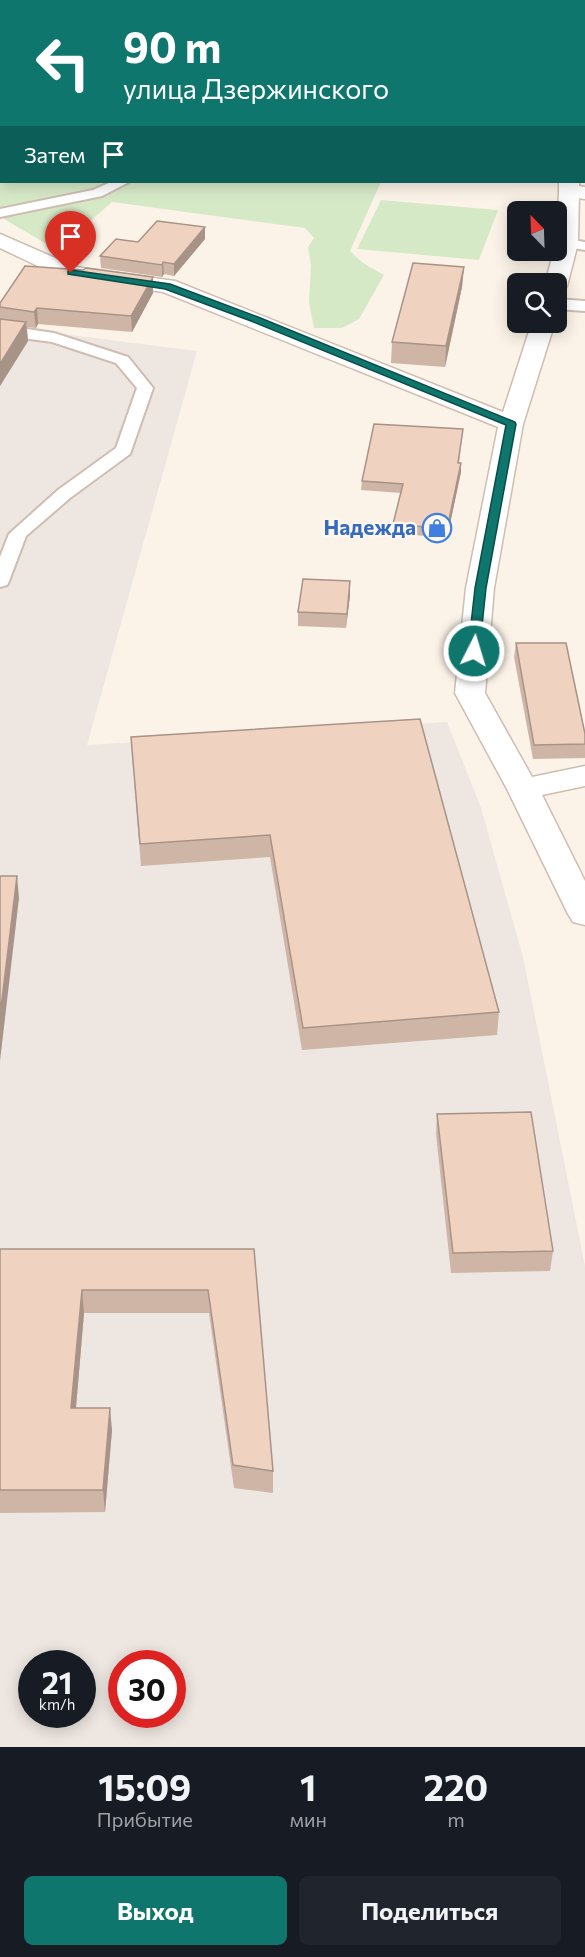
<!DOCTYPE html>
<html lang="ru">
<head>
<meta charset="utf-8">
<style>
	:root { --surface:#171b24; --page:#20242c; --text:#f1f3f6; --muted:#9ea1a6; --accent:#0f766e }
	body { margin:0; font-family:Commissioner,sans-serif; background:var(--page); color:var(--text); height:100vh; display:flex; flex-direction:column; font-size:22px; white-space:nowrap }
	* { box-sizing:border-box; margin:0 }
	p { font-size:20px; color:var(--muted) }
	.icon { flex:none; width:33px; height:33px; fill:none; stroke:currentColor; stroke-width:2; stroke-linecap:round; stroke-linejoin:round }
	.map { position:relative; height:1747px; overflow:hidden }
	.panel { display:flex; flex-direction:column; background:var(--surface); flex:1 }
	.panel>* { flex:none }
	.top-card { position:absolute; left:0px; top:0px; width:585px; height:183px; box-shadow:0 3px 15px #0003; background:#0f766e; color:#fff; overflow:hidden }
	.needle { width:39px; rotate:337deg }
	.buttons { position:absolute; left:507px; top:201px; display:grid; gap:12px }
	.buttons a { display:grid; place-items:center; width:60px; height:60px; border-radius:9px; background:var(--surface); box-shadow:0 3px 15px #0003; font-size:30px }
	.speed { position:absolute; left:18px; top:1650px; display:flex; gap:12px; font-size:30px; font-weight:700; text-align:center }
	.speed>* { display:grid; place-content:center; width:78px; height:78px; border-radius:50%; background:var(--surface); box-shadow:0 3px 15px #0003; line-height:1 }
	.speed small { font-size:15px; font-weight:400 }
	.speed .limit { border:9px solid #d22; background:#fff; color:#111 }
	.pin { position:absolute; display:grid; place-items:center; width:51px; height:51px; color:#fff; margin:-62px -26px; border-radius:50% 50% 50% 0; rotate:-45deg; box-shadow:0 0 6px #0007 }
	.pin .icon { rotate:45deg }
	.me { position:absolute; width:66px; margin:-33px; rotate:5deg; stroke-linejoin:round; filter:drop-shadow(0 0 4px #0008) }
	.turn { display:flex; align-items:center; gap:21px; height:126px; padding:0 24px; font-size:27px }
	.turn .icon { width:78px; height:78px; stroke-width:2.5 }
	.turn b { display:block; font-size:42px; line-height:51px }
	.then { display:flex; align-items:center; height:57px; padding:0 24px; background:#0003; gap:12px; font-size:22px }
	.eta { display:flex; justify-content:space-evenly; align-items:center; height:102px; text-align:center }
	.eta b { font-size:36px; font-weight:700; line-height:42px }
	.cta { display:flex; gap:12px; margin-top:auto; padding:12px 24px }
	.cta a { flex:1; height:69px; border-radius:9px; background:var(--accent); color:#fff; font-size:24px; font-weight:700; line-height:69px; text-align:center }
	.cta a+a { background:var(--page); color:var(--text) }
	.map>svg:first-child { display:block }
	.industrial { fill:#ede6e1; fill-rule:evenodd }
	.green { fill:#d6e9c7 }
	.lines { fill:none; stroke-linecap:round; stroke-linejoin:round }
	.lane-casing { stroke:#cfbdb1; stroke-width:4 }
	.street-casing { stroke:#cfbdb1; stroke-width:3 }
	.secondary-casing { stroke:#d2bdaf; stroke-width:3 }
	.lane { fill:#fff; fill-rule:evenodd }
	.street { fill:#fff; fill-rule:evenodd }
	.secondary { fill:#fff; fill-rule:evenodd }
	.wall { fill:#ceb5a6 }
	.shaded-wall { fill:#a89387 }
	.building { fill:#f0d2c1; stroke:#a89387; stroke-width:1.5 }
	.route { fill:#0f766e; stroke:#0a4d48; stroke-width:1.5 }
	.labels { text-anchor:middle; stroke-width:4.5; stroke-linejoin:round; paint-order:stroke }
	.shop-label { font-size:21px; font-weight:bold; fill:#366cbe; stroke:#fef7ef; text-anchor:end }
</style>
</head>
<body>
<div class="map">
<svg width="585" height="1747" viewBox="0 0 585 1747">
	<rect width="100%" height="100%" fill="#fcf3e8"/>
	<path class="industrial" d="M0,326L197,351L87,745L447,722L481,808L523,957L585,1266V1747H0ZM32,1664H82V1714H32ZM122,1664H172V1714H122Z"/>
	<path class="green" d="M0,157L2,182H381L350,251L363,263L384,275L359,319L342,328H314L309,303L311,265L308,247L314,238L305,228L112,202L57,250L4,219L0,213Z
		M381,200L498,210L479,260L357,249Z"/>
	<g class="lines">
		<g class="lane-casing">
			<path id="lane" d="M584,107H585V115H584Z
				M111,182H129L102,196L0,217V209L93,190Z
				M567,239L585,242V250L562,246L560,243Z
				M556,299L585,301V311L556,309Z
				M0,325L54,333L128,357L153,388L130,454L70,498L26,536L9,581L7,585L0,587V557L9,534L58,490L116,448L137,388L116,363L52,342L0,335Z"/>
		</g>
		<g class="street-casing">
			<path id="street" d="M569,186L576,188L579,192L578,243L567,286L564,291L556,293V284H545L554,250H556L559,192L562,188Z
				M0,234L76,267L175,281L503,412L532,322H555L523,424L494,588L485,693L532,777L585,766V786L542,795L585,881V925L573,922L568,914L507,789L455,693L466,588L498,427L163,292L63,278L0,248Z"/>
		</g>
		<g class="secondary-casing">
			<path id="secondary" d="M559,182H579V186L585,187V199L562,196L559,192Z"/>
		</g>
		<use href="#lane" class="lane"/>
		<use href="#street" class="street"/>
		<use href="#secondary" class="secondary"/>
	</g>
	<path class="wall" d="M205,239L174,276L164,274L162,277L101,268L100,256L138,242Z
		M464,267L462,287L445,367L391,363L392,342Z
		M153,277V293L132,332L38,324L36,328L27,327L28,341L0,386V303Z
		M463,429L459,463L461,472L447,538L393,533V524L401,493L361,490L362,481Z
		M350,581V595L346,628L298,626V612Z
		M516,643L585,734V758L533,759L514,657Z
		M420,719L499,1012L497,1035L302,1050L270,857L141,866L131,737Z
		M437,1114L553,1251L550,1271L451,1273L436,1134Z
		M0,1249H254L273,1471V1493L234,1488L209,1313H84L76,1408L112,1430L105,1512L0,1513Z"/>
	<path class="shaded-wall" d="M403,0H418L417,2H401Z
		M0,51H2V61H0Z
		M205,227V239L174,276V264Z
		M163,262L164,274L162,277V265Z
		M464,267L462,287L445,367L446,346Z
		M153,277V293L132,332L131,316Z
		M37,308L38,324L36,328L34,312Z
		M26,322L28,341L0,386V364Z
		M461,463V472L447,538V529Z
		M350,581V595L346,628L347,614Z
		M17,876L19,898L0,1061V1016Z
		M82,1290L84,1313L74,1430L71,1408Z
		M110,1408L112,1430L105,1512L103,1490Z"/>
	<path class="building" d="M0,0H106V2H2V51H0Z
		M352,0H403L401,2H351Z
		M157,221L205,227L174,264L163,262L162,265L100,256L116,239L138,242Z
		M413,263L464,267L446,346L392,342Z
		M25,266L83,270L86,268L153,277L131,316L37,308L34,312L0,307V303Z
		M0,319L26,322L0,364Z
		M374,424L463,429L458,463H461L447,529L393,524L403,484L362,481Z
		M303,579L350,581L347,614L298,612Z
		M516,643H566L585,734V744L534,745Z
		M420,719L499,1012L303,1028L270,835L140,844L131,737Z
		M0,876H17L0,1016Z
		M531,1112L553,1251L453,1253L437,1114Z
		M0,1249H254L273,1471L233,1465L208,1290H82L71,1408H110L103,1490H0Z"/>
	<path class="route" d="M71,270L170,284L258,317L515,422L516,424L486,588L479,654H470L468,651L475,588L506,425L251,321L165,289L68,274V271Z"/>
	<defs>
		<g id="shop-ring" transform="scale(1.5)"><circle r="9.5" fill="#fef7ef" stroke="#3f7fe0" stroke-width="1.5"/><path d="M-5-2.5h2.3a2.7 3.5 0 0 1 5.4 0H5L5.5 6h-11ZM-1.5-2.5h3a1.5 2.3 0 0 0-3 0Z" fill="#3f7fe0"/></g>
	</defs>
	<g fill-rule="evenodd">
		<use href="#shop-ring" x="437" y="528"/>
	</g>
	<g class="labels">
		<g class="shop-label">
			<text x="416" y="535">Надежда</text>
		</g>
	</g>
</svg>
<div class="buttons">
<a><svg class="needle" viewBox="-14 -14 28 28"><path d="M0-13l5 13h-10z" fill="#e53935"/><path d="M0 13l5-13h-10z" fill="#9ea1a6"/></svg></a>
<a><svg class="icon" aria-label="search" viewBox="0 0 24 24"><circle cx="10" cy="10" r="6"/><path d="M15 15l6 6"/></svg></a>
</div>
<div class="speed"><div>21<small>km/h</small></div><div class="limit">30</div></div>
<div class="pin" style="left:71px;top:273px;background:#d93025"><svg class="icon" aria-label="arrive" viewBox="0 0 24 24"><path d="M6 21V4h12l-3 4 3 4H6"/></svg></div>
<svg class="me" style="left:474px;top:651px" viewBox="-20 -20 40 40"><circle r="17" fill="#0f766e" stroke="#fff" stroke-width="3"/><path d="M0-11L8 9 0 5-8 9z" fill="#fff"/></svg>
<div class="top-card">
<div class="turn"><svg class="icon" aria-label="left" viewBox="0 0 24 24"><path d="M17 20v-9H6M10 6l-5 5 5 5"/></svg><div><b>90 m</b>улица Дзержинского</div></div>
<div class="then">Затем<svg class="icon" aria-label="arrive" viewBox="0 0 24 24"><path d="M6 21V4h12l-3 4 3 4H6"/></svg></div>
</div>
</div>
<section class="panel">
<div class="eta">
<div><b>15:09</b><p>Прибытие</p></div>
<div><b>1</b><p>мин</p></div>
<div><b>220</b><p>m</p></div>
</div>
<div class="cta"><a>Выход</a><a>Поделиться</a></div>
</section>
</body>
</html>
